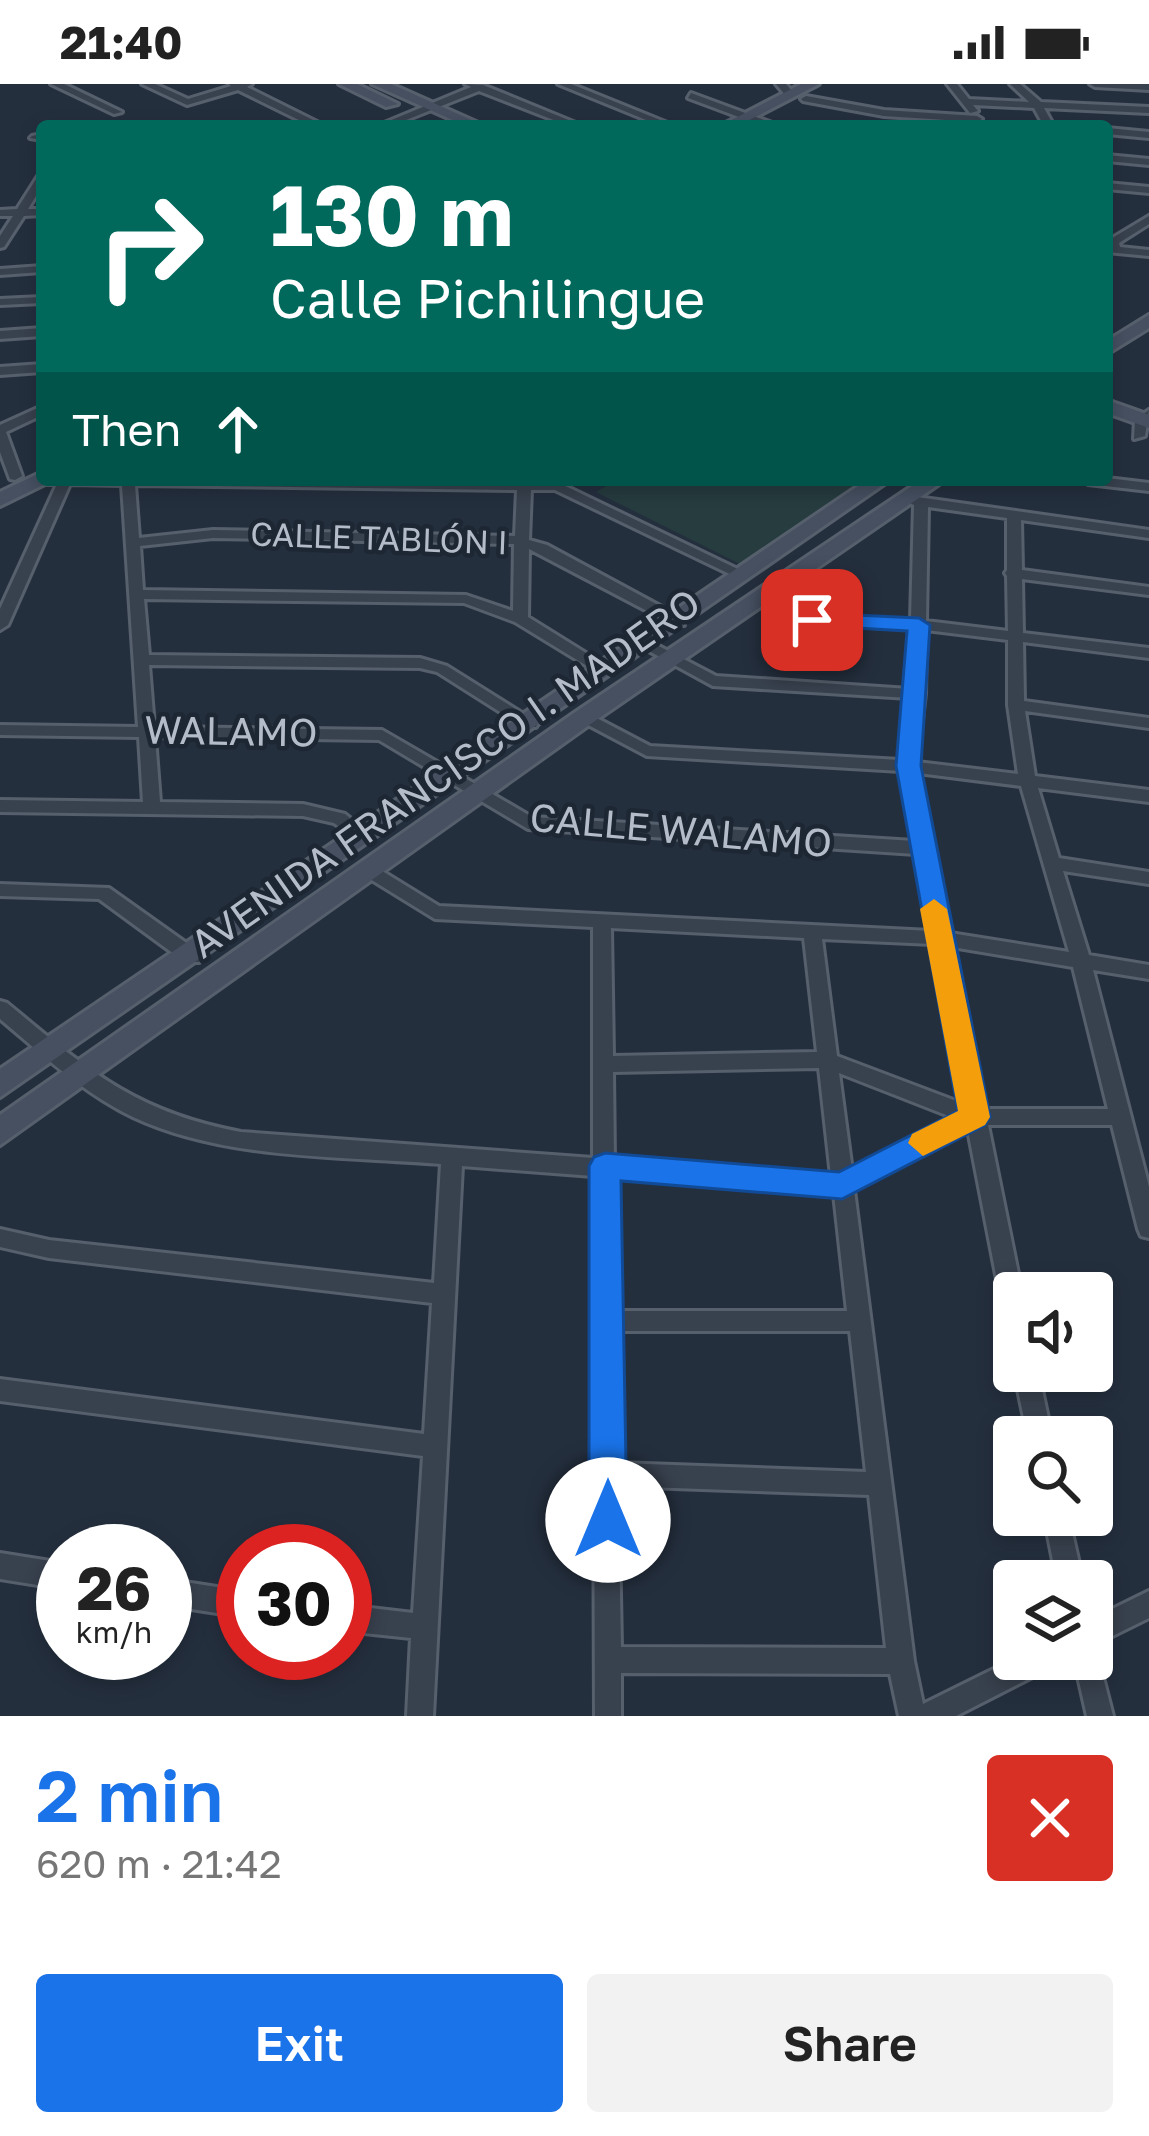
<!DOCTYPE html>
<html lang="en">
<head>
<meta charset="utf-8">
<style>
	:root { --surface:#fff; --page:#f2f2f2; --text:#222; --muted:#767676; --accent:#1a73e8 }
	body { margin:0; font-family:"Golos Text",sans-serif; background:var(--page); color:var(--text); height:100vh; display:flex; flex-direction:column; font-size:45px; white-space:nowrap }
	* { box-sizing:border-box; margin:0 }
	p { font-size:39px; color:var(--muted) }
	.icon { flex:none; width:66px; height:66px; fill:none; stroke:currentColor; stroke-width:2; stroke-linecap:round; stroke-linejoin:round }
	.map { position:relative; height:1632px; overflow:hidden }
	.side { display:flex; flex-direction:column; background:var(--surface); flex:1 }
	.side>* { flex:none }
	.guide { position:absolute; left:36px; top:36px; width:1077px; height:366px; border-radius:12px; box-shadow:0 6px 18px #0003; background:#00695c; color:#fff; overflow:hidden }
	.controls { position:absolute; left:993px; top:1188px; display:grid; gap:24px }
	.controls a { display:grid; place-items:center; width:120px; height:120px; border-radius:12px; background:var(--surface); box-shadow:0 6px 18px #0003; font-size:60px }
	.speed { position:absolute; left:36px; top:1440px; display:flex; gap:24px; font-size:60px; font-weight:700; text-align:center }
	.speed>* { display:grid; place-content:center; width:156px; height:156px; border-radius:50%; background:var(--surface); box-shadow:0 6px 18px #0003; line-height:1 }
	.speed small { font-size:30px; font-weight:400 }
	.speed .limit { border:18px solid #d22; background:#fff; color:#111 }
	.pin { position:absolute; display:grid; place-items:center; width:102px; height:102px; color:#fff; margin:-51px; border-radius:24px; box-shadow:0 6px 18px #0006 }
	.me { position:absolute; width:132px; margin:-66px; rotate:0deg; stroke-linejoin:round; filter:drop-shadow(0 0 9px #0008) }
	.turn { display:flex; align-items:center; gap:42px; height:252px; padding:0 36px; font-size:54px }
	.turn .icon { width:156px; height:156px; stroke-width:2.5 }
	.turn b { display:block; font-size:84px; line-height:102px }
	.then { display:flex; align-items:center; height:114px; padding:0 36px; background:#0003; gap:24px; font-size:45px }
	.round { display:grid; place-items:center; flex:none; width:126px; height:126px; border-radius:12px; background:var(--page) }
	.summary { display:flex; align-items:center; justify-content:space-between; height:204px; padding:0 36px }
	h1 { font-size:72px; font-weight:600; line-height:90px; color:var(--accent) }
	.action { display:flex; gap:24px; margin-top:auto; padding:24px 36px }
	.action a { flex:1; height:138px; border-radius:12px; background:var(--accent); color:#fff; font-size:48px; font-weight:600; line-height:138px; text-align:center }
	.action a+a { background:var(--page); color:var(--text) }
	.status { display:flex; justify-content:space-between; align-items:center; height:84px; padding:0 60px; background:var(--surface); direction:ltr }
	.status svg { height:33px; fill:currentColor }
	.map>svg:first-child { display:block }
	.green { fill:#263c3f }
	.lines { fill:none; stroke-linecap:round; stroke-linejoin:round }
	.street-casing { stroke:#565f6c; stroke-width:6 }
	.secondary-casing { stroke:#565f6c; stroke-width:6 }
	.street { fill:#38414e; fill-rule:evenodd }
	.secondary { fill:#465061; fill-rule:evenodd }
	.route { fill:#1a73e8; stroke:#114b97; stroke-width:3 }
	.slow { fill:#f59e0b }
	.labels { text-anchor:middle; stroke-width:9; stroke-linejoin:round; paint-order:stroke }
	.far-street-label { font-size:33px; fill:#b4bcc9; stroke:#1d2633 }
	.street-label { font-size:39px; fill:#b4bcc9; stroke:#1d2633 }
</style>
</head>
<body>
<div class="status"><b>21:40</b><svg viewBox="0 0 49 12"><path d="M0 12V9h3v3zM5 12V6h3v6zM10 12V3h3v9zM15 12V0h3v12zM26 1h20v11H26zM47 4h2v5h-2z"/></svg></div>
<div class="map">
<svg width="1149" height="1632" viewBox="0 0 1149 1632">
	<rect width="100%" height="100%" fill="#242f3e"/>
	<path class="green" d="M616,396H872L746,483L596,408Z"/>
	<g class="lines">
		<g class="street-casing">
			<path id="street" d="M51,0H64L122,28L114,30Z
				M142,0H155L188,15L231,2L229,0H252L247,3L325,42H270L303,38L238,6L187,21Z
				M465,0L483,1L583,42H569L479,7L391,42H377L471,3Z
				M558,0H571L675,42H661Z
				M776,0H786L795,11L787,13Z
				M947,0H957L969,15L1029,18L1010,0H1020L1041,18L1149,23V29L1044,24L1054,42H1044L1034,24L973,21L978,27L970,29Z
				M1090,0H1149V6L1095,3Z
				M691,9L775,40L777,42H763L688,14Z
				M806,12L884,26L977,32L982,35L977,38L884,32L803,17L801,15Z
				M1107,44L1149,48V54L1107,50Z
				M42,50V56L30,54L32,52Z
				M1107,71L1149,75V81L1107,77Z
				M42,91V102L28,125H42V131L24,132L4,163L0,164V152L13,132H0V126L17,125L38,92Z
				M1107,99L1149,103V109L1107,105Z
				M1149,132V140L1119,159L1120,163L1149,166V172L1107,168L1109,156Z
				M42,182V188L0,191V185Z
				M42,213V219L0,221V215Z
				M42,244V252L0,255V247Z
				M42,280V288L0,291V283Z
				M42,322V331L6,348L22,392L15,396L10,395L0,368V341Z
				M1149,326L1145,352L1134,355L1135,336Z
				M42,392V396L557,398L750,491L743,495L738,494L555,406H531L529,456L547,461L684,535V541H674L529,465L528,533L610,584L613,587L610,590H600L515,538L464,519L144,515L149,571L420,574L447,582L538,639L536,643H524L437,588L420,584L149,581L154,643L382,646L532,733L914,757L901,687L647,672L575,634L583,629L589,630L650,662L900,676L909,614L713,602L638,561L646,556L651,558L716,592L909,605L911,545L812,540L762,513L769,509L774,510L815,532L911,536L914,421L903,416L910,412L1149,446V454L1021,436L1022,486L1149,503V511L1022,495L1023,549L1149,564V574L1023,558L1024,617L1149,634V644L1025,627L1035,692L1149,706V718L1038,704L1059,774L1149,788V800L1063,787L1089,871L1149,881V895L1093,886L1149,1103V1154L1141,1152L1138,1145L1112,1041H988L1022,1209H1014V1237L1006,1234L1003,1227L968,1046L854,1106L914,1577L923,1620L1014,1575H1054L1050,1584L956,1632H899L890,1590L621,1589V1632H595L593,1092L462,1082L433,1632H407L411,1554L345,1547V1521L413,1529L423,1372L0,1317V1295L424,1350L432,1219L49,1174L0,1163V1145L49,1156L434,1199L441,1080C342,1072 224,1076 133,1033C83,1009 42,970 0,935V917L7,919C88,986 134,1028 241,1048L593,1074V843L435,835L362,790L359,786L362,782H374L439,822L931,847L916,770L528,745L379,656L155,653L160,718L303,720L345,730L370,750L373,754L364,760L334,739L303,732L0,728V716L143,718L139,653L0,651V641L138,643L122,401L70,400L8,541L0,546V525L57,400H38L31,396ZM135,401L517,406L515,452L213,446L139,454ZM928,423L1007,434V486L1005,489L1007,492L1008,547L926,537ZM213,454L514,460L513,527L466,511L143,506L140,462ZM926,546L1008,556V621L1018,690L917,678L925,610ZM918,689L1021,702L1069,868L950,849ZM611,844L804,854L817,968L613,972ZM822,855L933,860L964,1020L837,972ZM952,863L1073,883L1108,1025H985ZM819,984L831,1092L614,1076L613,988ZM839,989L954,1034L852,1087ZM614,1093L834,1110L847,1227H616ZM616,1247H850L866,1388L618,1379ZM618,1402L869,1411L886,1564L621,1563Z
				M1107,394L1149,399V407L1088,400L1081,396Z
				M0,800L109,804L199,868L201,873L199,878H185L99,815L0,812Z
				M1014,1287H1038L1052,1353H1028Z
				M1044,1431H1068L1083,1497H1057Z
				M0,1469L63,1479V1505L0,1495Z
				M165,1495L243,1507V1533L165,1521Z
				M1149,1507V1534L1092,1562V1535Z
				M1092,1564L1096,1566L1113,1632H1087L1074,1575H1092Z"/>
		</g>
		<g class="secondary-casing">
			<path id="secondary" d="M339,0H357L398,20L386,23Z
				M372,0H391L485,42H466Z
				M801,0H819L738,42H720Z
				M1149,231V244L1107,270V257Z
				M1107,316L1149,331V344L1107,329Z
				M42,388V396L49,398L0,422V408Z
				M867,396H890L0,1013V985Z
				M921,396H945L592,639L0,1061V1031L574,629Z"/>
		</g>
		<use href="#street" class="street"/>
		<use href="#secondary" class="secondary"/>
	</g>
	<path class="route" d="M812,529L919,534L930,541L921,682L990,1033L985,1041L842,1115L621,1097L627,1436L621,1449L608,1455L595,1449L589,1436V1082L594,1073L605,1069L839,1088L958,1027L896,682L907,547L804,541V531Z"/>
	<path class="slow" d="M934,815L947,825L990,1033L985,1041L923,1072L908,1059L912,1050L958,1027L920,825Z"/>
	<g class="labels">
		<g class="far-street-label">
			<text transform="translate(379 454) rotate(2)" y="12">CALLE TABLÓN I</text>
		</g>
		<g class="street-label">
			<text transform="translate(231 647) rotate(1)" y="14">WALAMO</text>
			<text transform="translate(445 689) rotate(-35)" y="14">AVENIDA FRANCISCO I. MADERO</text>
			<text transform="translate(681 746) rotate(5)" y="14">CALLE WALAMO</text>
		</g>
	</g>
</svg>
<div class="controls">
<a><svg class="icon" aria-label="sound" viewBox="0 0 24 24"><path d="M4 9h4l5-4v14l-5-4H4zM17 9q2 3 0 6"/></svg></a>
<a><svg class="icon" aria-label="search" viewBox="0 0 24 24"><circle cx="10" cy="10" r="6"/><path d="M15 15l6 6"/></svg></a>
<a><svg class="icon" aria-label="layers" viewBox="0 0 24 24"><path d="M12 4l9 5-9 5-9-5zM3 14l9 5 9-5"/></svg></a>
</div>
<div class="speed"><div>26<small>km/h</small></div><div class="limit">30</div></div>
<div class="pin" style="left:812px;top:536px;background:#d93025"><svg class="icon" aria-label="arrive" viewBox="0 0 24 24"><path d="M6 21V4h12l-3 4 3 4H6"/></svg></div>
<svg class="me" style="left:608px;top:1436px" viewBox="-20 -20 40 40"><circle r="19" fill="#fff"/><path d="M0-13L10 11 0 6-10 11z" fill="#1a73e8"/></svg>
<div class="guide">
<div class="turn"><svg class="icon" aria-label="right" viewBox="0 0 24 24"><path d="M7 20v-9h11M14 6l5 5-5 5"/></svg><div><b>130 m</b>Calle Pichilingue</div></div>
<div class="then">Then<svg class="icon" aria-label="ahead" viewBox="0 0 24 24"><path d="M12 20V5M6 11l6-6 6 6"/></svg></div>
</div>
</div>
<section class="side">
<div class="summary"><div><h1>2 min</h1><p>620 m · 21:42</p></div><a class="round" style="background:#d93025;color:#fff"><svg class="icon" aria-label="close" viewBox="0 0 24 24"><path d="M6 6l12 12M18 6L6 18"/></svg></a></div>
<div class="action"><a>Exit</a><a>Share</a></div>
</section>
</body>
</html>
